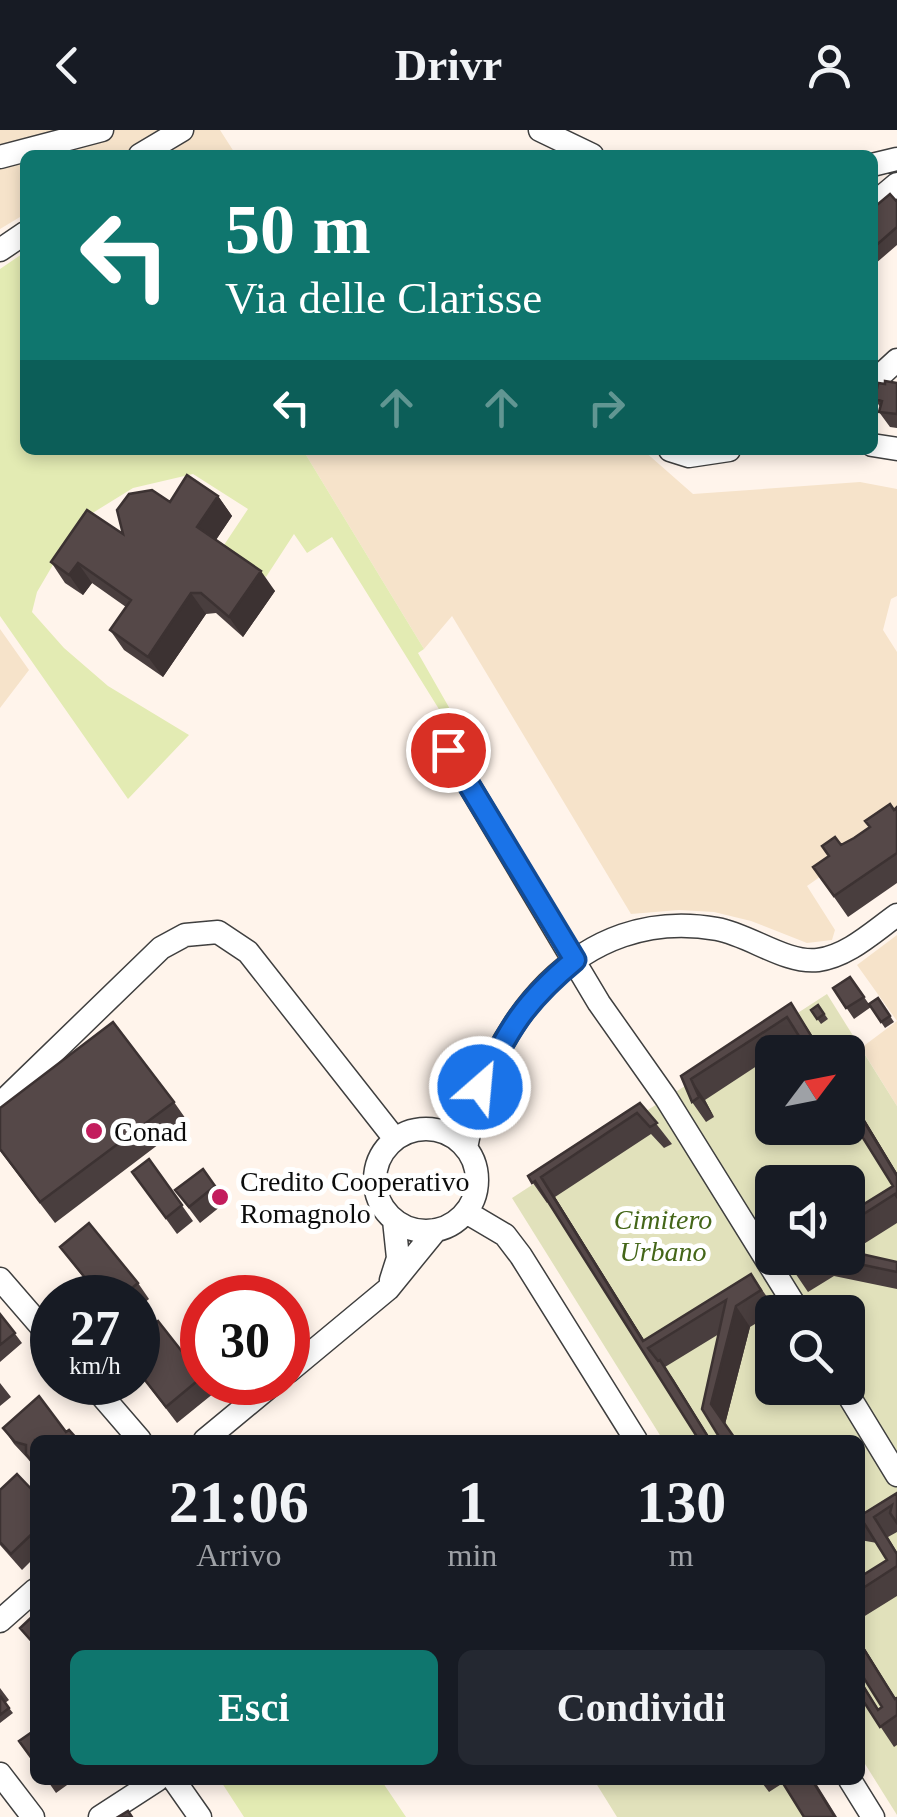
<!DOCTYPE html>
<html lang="it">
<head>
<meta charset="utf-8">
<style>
	:root { --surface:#171b24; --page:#242831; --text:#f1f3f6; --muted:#9ea1a6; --accent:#0f766e }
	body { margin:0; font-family:"Times New Roman",serif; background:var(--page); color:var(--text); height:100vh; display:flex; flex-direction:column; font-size:38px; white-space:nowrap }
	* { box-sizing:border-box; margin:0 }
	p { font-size:32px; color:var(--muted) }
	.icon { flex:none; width:55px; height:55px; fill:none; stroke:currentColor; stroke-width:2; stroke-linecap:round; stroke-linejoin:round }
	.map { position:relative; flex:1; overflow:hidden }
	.drawer { position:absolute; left:30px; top:1305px; width:835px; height:350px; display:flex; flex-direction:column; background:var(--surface); border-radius:15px; box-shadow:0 5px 15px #0003 }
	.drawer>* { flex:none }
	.top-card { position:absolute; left:20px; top:20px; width:858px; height:305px; border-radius:15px; box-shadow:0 5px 15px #0003; background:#0f766e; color:#fff; overflow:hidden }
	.needle { width:65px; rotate:58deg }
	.fabs { position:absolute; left:755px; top:905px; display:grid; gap:20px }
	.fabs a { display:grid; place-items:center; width:110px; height:110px; border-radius:15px; background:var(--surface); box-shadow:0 5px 15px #0003; font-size:50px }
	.speed { position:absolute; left:30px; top:1145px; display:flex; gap:20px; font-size:50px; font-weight:700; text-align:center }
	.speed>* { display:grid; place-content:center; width:130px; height:130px; border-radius:50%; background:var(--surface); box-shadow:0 5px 15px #0003; line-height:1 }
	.speed small { font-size:25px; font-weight:400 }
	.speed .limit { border:15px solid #d22; background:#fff; color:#111 }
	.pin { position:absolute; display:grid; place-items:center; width:85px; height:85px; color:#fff; margin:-42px; border:5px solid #fff; border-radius:50%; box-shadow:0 2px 10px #0007 }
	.me { position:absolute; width:110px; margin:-55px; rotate:27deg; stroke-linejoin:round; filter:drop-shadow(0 0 8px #0008) }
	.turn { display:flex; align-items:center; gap:35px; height:210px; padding:0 40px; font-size:45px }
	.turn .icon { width:130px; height:130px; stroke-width:2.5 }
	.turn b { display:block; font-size:70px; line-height:85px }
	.lanes { display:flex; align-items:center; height:95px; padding:0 40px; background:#0003; justify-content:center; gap:50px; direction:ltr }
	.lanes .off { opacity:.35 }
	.eta { display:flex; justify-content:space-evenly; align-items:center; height:170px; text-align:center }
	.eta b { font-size:60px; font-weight:700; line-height:70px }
	.action { display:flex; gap:20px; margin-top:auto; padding:20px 40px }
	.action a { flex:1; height:115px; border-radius:15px; background:var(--accent); color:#fff; font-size:40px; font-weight:700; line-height:115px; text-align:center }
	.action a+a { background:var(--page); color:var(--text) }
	header { display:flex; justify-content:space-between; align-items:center; height:130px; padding:0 40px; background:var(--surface); font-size:45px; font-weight:700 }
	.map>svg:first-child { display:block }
	.farmland { fill:#f6e3ca }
	.green { fill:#e3ebb3 }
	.cemetery { fill:#e1e1bb; fill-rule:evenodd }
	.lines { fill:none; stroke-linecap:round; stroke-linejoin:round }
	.minor-casing { stroke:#3f3f3f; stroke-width:25 }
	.minor { stroke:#fff; stroke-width:22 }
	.wall { fill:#493e3e }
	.shaded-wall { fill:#3c3232 }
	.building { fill:#554848; stroke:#3c3232; stroke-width:2.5 }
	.route-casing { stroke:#114b97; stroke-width:25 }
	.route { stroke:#1a73e8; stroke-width:18 }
	.poi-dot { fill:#c31d5d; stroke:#fff; stroke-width:4 }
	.labels { text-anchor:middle; stroke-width:10; stroke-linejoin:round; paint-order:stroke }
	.poi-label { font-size:28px; fill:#0c0c0c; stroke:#fff; text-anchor:start }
	.park-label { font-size:28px; font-style:italic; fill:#446619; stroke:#fff }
</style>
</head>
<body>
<header><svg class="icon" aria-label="back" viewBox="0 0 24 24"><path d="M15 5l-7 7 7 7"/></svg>Drivr<svg class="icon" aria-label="person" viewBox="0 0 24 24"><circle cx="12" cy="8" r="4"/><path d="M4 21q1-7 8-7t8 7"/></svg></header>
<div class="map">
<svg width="897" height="1687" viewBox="0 0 897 1687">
	<rect width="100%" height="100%" fill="#fff4eb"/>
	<path class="farmland" d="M0,0H220L236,25H25V84L0,99Z
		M303,320H643L693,364L860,352L897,359V466L891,469L883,500L897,522V693L807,756L835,800L832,810L807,813L751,791L714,782L679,780L631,784L452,486L424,519Z
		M0,499L29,540L0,578Z
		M897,805V976L861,918L897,891L857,835Z"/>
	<path class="green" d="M25,122V320H303L424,519L418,523L467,609L460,613L332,407L307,423L294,404L266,447L222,418L248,379L193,344L133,358L78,392L37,462L32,482L64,518L108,556L189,605L128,669L0,486V139Z
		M220,1650H381L406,1687H244Z"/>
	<path class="cemetery" d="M827,864L897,976V1685L860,1626V1310H663L512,1068ZM772,922H848V998H772ZM772,1052H848V1128H772ZM772,1182H848V1258H772Z
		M594,1650H813L836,1687H617Z"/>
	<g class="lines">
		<g class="minor-casing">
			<path id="minor" d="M540,0L592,25
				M140,25L182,0
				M0,27L102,0
				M872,35L897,29
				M872,75L897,54
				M0,120L25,103
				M872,253L897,230
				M872,315L897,319
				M670,320L689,326L729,320
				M448,620L599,873L666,968L799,1182
				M0,974L161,818L185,805L218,802L248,822L395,1009
				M375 1050a51 51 0 1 1 102 0a51 51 0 1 1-102 0Z
				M466,1018C487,896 579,774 717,799C750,805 786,834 818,830C848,826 873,802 897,785
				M466,1082L505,1105L521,1126L636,1310
				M0,1149L52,1209
				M391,1150L398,1128L394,1090
				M288,1242L388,1159L436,1100
				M90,1252L140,1310
				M844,1258L897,1345
				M205,1310L275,1252
				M0,1491L35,1460
				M0,1644L33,1687
				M174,1650L200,1687
				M850,1650L873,1687
				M100,1687L157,1650"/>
		</g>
		<use href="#minor" class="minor"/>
	</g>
	<path class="wall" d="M897,72V115L875,134L872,132V79Z
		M872,200L878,207L873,211L877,217L872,221Z
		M897,253V298L890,297L879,282L880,277L875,269L885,254Z
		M218,366L232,386L216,410L275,461L243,507L216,483L206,484L163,547L124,520L110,500L126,477L92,453L83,465L65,453L51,432L123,404L170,372Z
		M897,677V753L848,787L813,737Z
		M850,847L871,877L854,889L833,858Z
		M878,868L894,892L885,898L869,874Z
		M791,873L823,922H809L800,908L777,922H772V926L705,970L714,987L706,992L692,972L681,946Z
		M818,875L828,889L821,894L811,880Z
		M848,962L897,1043V1093L851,1122L897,1132V1159L834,1146L808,1162L785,1128H848V1084L893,1056L848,984Z
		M174,972L188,992L55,1093L0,1021V978Z
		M640,973L672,1014L664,1018L651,1004L555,1067L644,1210L751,1144L765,1164L776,1181L750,1197L721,1310L719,1204L665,1237L711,1310H699L548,1072L547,1073L528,1046Z
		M149,1029L193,1091L177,1104L132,1042Z
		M203,1039L226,1072L200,1093L175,1060Z
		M60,1117L138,1153L149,1169L138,1178V1168H83L90,1156Z
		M0,1184L22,1213L0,1232Z
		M138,1207L202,1247V1252H206L214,1263L177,1293L138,1242Z
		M0,1253L11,1267L0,1276Z
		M39,1266L35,1335V1338L28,1329L14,1314L3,1298Z
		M0,1360L35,1363V1427L22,1440L0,1415Z
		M897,1363V1402L888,1407L897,1422V1466L860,1489V1447L887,1430L877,1413L860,1410V1383L863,1384Z
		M860,1511L896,1569L897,1568V1615L894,1617L860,1566V1549L879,1580L882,1577L860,1542Z
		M0,1558L9,1570L5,1573L13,1583L0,1593Z
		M47,1650H74L56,1663Z
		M760,1650H814L837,1687H804L783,1653L769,1662Z"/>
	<path class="shaded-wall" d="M218,366L232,386L211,417L197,397Z
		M78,433L92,453L83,465L69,445Z
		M261,441L275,461L243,507L229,487Z
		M191,463L206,484L163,547L148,527Z
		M691,949L705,970L714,987L699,967Z
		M848,962L897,1043V1046L848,965Z
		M541,1047L555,1067L658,1232L643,1211Z
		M736,1176L750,1197L725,1294L711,1274Z
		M660,1230L674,1250L711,1310H710Z
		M860,1511L897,1571V1573L860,1513Z"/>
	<path class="building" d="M890,64L897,72V97L872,119V79Z
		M885,251L897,253V284L879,282L882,271L875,269L878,253L885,254Z
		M187,345L218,366L197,397L261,441L229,487L201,463H191L148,527L110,500L131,470L78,433L69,445L51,432L87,380L123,404L117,380L129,364L152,360L170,372Z
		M890,674L894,680L897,677V723L834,766L813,737L829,726L822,716L835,707L841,715L854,708L870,697L865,691Z
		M850,847L864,867L846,878L833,858Z
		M878,868L890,886L881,892L869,874Z
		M791,873L821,922H809L787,887L691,949L699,967L692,972L681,946Z
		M818,875L824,884L817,889L811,880Z
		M113,892L174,972L40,1072L0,1019V978Z
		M848,965L897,1046V1067L895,1064L848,1094V1084L893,1056L848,984Z
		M640,973L657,993L650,997L637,983L541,1047L643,1211L751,1144L761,1160L736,1176L711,1274L736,1310H721L702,1279L726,1170L648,1218L658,1231L660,1230L710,1310H699L535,1051L532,1053L528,1046Z
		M149,1029L182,1075L166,1088L132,1042Z
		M203,1039L215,1056L189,1077L175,1060Z
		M89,1093L138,1153L120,1168H83L80,1164L91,1155L60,1117Z
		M848,1121L897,1132V1142L830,1128H848Z
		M785,1128H817L794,1141Z
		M0,1184L15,1203L0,1215Z
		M158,1191L202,1247L166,1277L138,1241V1207Z
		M39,1266L66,1302L69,1300L78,1310H35V1335L26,1324V1315L15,1312L3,1298Z
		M17,1344L35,1363V1393L32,1396L35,1401L11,1424L0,1412V1360Z
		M897,1363V1393L890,1383L892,1375L874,1387L897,1424V1436L860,1460V1447L887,1430L864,1393L860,1392V1383L863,1384Z
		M35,1484V1515L20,1498Z
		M860,1513L895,1569L897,1568V1585L880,1597L860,1566V1551L878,1580L882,1577L860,1542Z
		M1,1567L9,1578L0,1585V1569Z
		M35,1600V1633L19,1611Z
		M781,1650H812L835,1687H804Z
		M128,1681L132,1687H118Z"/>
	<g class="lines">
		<g class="route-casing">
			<path id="route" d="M448,620L575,830C524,872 509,899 480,957"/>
		</g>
		<use href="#route" class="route"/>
	</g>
	<g class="poi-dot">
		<circle cx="94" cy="1001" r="10"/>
		<circle cx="220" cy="1067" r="10"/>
	</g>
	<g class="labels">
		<g class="poi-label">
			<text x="114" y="1011">Conad</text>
			<text x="240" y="1061">Credito Cooperativo<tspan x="240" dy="32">Romagnolo</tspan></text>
		</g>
		<g class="park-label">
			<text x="663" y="1099">Cimitero<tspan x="663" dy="32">Urbano</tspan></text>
		</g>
	</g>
</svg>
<div class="fabs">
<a><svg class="needle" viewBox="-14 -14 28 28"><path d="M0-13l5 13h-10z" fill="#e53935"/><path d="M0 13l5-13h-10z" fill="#9ea1a6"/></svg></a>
<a><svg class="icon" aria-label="sound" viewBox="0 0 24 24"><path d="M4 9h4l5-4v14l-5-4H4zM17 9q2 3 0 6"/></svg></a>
<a><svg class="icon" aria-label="search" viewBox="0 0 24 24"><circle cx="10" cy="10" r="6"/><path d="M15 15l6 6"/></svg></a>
</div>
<div class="speed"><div>27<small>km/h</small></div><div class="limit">30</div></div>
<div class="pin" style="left:448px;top:620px;background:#d93025"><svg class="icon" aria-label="arrive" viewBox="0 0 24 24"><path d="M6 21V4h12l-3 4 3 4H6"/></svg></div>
<svg class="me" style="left:480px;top:957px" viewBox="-20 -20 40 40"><circle r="17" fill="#1a73e8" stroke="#fff" stroke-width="3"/><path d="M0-11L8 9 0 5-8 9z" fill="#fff"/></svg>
<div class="top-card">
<div class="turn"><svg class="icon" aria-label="left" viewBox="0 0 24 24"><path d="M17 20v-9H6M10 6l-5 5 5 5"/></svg><div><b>50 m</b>Via delle Clarisse</div></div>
<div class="lanes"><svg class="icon" aria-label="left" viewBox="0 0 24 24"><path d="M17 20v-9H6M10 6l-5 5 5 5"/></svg><svg class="icon off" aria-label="ahead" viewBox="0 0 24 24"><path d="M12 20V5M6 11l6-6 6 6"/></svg><svg class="icon off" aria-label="ahead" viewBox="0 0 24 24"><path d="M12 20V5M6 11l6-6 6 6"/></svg><svg class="icon off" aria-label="right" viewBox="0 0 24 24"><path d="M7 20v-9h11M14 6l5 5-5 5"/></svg></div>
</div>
<section class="drawer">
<div class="eta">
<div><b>21:06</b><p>Arrivo</p></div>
<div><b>1</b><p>min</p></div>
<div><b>130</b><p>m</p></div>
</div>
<div class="action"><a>Esci</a><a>Condividi</a></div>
</section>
</div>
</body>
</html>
